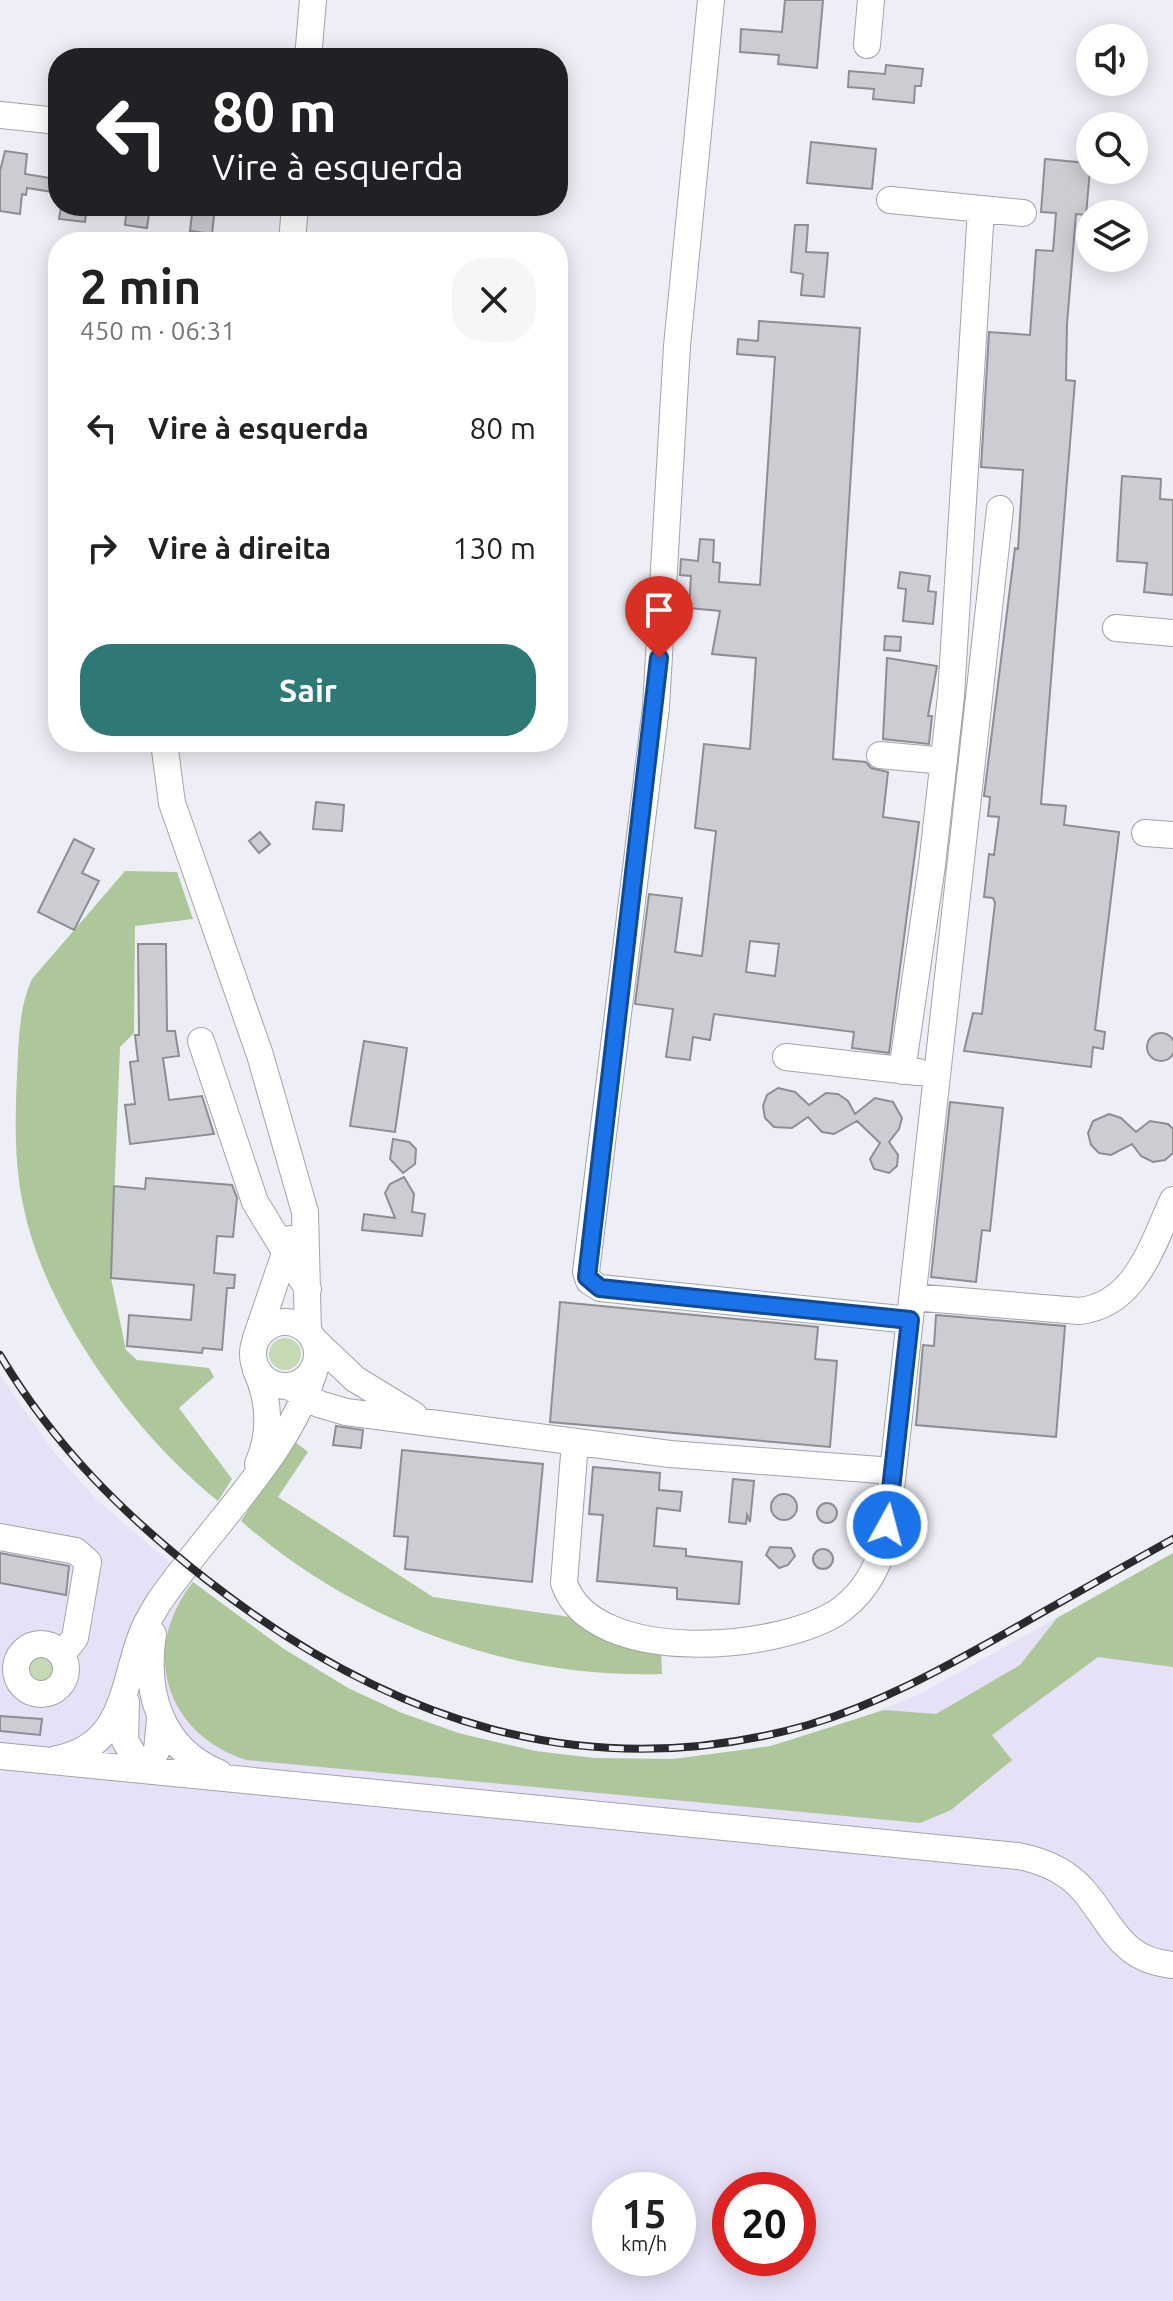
<!DOCTYPE html>
<html lang="pt">
<head>
<meta charset="utf-8">
<style>
	:root { --surface:#fff; --page:#f6f6f6; --text:#222; --muted:#767676; --accent:#2e7876 }
	body { margin:0; font-family:Ubuntu,sans-serif; background:var(--page); color:var(--text); height:100vh; display:flex; flex-direction:column; font-size:30px; white-space:nowrap }
	* { box-sizing:border-box; margin:0 }
	p { font-size:26px; color:var(--muted) }
	.icon { flex:none; width:44px; height:44px; fill:none; stroke:currentColor; stroke-width:2; stroke-linecap:round; stroke-linejoin:round }
	.map { position:relative; flex:1; overflow:hidden }
	.side { position:absolute; left:48px; top:232px; width:520px; height:520px; display:flex; flex-direction:column; background:var(--surface); border-radius:32px; box-shadow:0 4px 20px #0003 }
	.side>* { flex:none }
	.hud { position:absolute; left:48px; top:48px; width:520px; height:168px; border-radius:32px; box-shadow:0 4px 20px #0003; background:#202124; color:#fff; overflow:hidden }
	.tools { position:absolute; left:1076px; top:24px; display:grid; gap:16px }
	.tools a { display:grid; place-items:center; width:72px; height:72px; border-radius:50%; background:var(--surface); box-shadow:0 4px 20px #0003; font-size:40px }
	.speed { position:absolute; left:592px; top:2172px; display:flex; gap:16px; font-size:40px; font-weight:700; text-align:center }
	.speed>* { display:grid; place-content:center; width:104px; height:104px; border-radius:50%; background:var(--surface); box-shadow:0 4px 20px #0003; line-height:1 }
	.speed small { font-size:20px; font-weight:400 }
	.speed .limit { border:12px solid #d22; background:#fff; color:#111 }
	.pin { position:absolute; display:grid; place-items:center; width:68px; height:68px; color:#fff; margin:-82px -34px; border-radius:50% 50% 50% 0; rotate:-45deg; box-shadow:0 0 8px #0007 }
	.pin .icon { rotate:45deg }
	.me { position:absolute; width:88px; margin:-44px; rotate:7deg; stroke-linejoin:round; filter:drop-shadow(0 0 6px #0008) }
	.turn { display:flex; align-items:center; gap:28px; height:168px; padding:0 32px; font-size:36px }
	.turn .icon { width:104px; height:104px; stroke-width:2.5 }
	.turn b { display:block; font-size:56px; line-height:68px }
	.round { display:grid; place-items:center; flex:none; width:84px; height:84px; border-radius:32px; background:var(--page) }
	.headline { display:flex; align-items:center; justify-content:space-between; height:136px; padding:0 32px }
	h1 { font-size:48px; font-weight:700; line-height:60px }
	.cta { display:flex; gap:16px; margin-top:auto; padding:16px 32px }
	.cta a { flex:1; height:92px; border-radius:32px; background:var(--accent); color:#fff; font-size:32px; font-weight:700; line-height:92px; text-align:center }
	ul { padding:0; list-style:none }
	li { display:flex; align-items:center; gap:24px; height:120px; padding:0 32px }
	li div { flex:1 }
	li b { display:block; font-size:30px }
	li em { font-style:normal }
	.map>svg:first-child { display:block }
	.industrial { fill:#e7e1f7; fill-rule:evenodd }
	.green { fill:#c4d9b4 }
	.forest { fill:#adc69a }
	.building { fill:#ccccd3; stroke:#8d8d94; stroke-width:2; fill-rule:evenodd }
	.lines { fill:none; stroke-linecap:round; stroke-linejoin:round }
	.minor-casing { stroke:#a3a3aa; stroke-width:28 }
	.minor { stroke:#fff; stroke-width:26 }
	.rail-casing { stroke:#2a2a2d; stroke-width:8 }
	.rail { stroke:#eeeef6; stroke-width:5; stroke-dasharray:15; stroke-linecap:butt }
	.route-casing { stroke:#114b97; stroke-width:20 }
	.route { stroke:#1a73e8; stroke-width:14 }
</style>
</head>
<body>
<div class="map">
<svg width="1173" height="2301" viewBox="0 0 1173 2301">
	<rect width="100%" height="100%" fill="#eeeef6"/>
	<path class="industrial" d="M0,1375L54,1452L97,1500L193,1582L268,1639L348,1688L402,1713L477,1738L555,1754L634,1760L693,1757L752,1750L828,1731L920,1694L1173,1553V2301H0ZM610,2190H678V2258H610ZM730,2190H798V2258H730Z"/>
	<path class="green" d="M269 1354a16 16 0 1 1 32 0a16 16 0 1 1-32 0Z
		M22 1669a19 19 0 1 1 38 0a19 19 0 1 1-38 0Z"/>
	<path class="forest" d="M125,871L177,872L193,919L135,926L134,1033L120,1047L111,1278L126,1350L137,1360L209,1368L214,1377L179,1408L232,1479L218,1501C135,1435 46,1314 24,1209C14,1165 15,1120 17,1075C19,1043 18,1009 32,979Z
		M294,1441L308,1452L278,1497L433,1597L570,1617L604,1638L661,1650L662,1674C509,1679 356,1622 241,1521Z
		M1173,1553V1667L1098,1657L992,1735L1012,1760L951,1810L920,1823L246,1760C164,1733 140,1649 193,1582L284,1649L348,1688L402,1713L458,1733L535,1751L594,1758L673,1759L771,1746L884,1710L936,1714L1020,1665L1057,1618Z"/>
	<path class="building" d="M785,0H823L817,68L778,64L779,55L740,52L741,29L782,32Z
		M886,65L923,69L921,86H915L914,103L873,99L874,89L848,87L849,71L885,74Z
		M811,142L876,149L872,189L807,183Z
		M5,151L27,154L25,174L56,179L53,192L27,188L26,195L22,194L20,214L0,211V171Z
		M1045,159L1087,163L1086,170H1090L1086,215L1076,214L1067,324L1066,380L1075,381L1041,804L1066,806L1064,825L1119,832L1095,1030L1105,1032L1103,1049L1093,1047L1091,1067L964,1051L973,1013L982,1014L995,903L993,898L984,897L989,854L994,855L999,817L988,816L990,797L984,796L1015,548L1018,549L1023,470L981,467L989,332L1030,335L1036,250L1053,251L1056,213L1041,212Z
		M61,206H87L85,222L59,219Z
		M127,206H150L147,228L125,225Z
		M193,206H215L212,234L190,231Z
		M795,225H808L806,252L828,253L824,297L801,295L803,274L791,272Z
		M759,321L860,328L833,759L866,762L871,768L888,772L883,817L919,822L889,1053L852,1048L854,1032L714,1014L710,1040L693,1037L690,1060L666,1057L673,1009L635,1004L649,894L682,898L675,952L702,956L716,831L695,828L704,744L750,749L756,658L712,654L720,611L689,608L691,576L680,575L681,559L698,561L700,539L714,540L713,562L720,563L719,582L760,585L775,357L737,354L738,339L758,341ZM750,941L779,944L775,976L746,972Z
		M1122,476L1161,479L1160,499L1173,500V595L1144,592L1147,563L1117,561Z
		M900,572L930,576L928,591L936,592L933,624L903,621L906,589L898,588Z
		M885,636L901,637L900,651L884,650Z
		M887,658L937,666L928,716H932L929,744L883,739Z
		M316,802L344,805L342,831L313,829Z
		M260,832L270,844L259,853L249,841Z
		M74,839L94,849L82,873L99,881L74,930L38,912Z
		M138,944H166L167,1031H175L179,1056L163,1058L169,1100L202,1096L214,1134L130,1144L125,1105L135,1104L130,1062L138,1061L135,1035H139Z
		M1147 1047a14 14 0 1 1 28 0a14 14 0 1 1-28 0Z
		M364,1041L407,1048L395,1132L350,1126Z
		M778,1088L795,1092L809,1105L826,1093L838,1094L848,1101L855,1114L875,1098L893,1102L902,1118L899,1129L889,1142L898,1155L897,1166L889,1173L874,1169L870,1159L880,1143L857,1121L834,1134L822,1132L808,1117L792,1128L774,1127L765,1118L763,1106L767,1095Z
		M950,1102L1003,1108L990,1231L982,1230L976,1282L931,1277Z
		M1109,1114L1121,1118L1136,1132L1150,1121L1168,1124L1173,1129V1153L1165,1160L1153,1162L1141,1156L1132,1144L1111,1155L1099,1153L1091,1145L1088,1133L1093,1121Z
		M393,1139L409,1142L416,1149L415,1164L403,1173L390,1159Z
		M404,1177L414,1194L412,1212L425,1214L422,1236L362,1230L364,1214L395,1218L385,1193L390,1184Z
		M146,1178L232,1185L237,1198L233,1237L217,1236L214,1273L235,1275L234,1288H227L222,1350L203,1348L202,1353L127,1346L129,1315L191,1320L194,1285L111,1278L114,1186L145,1189Z
		M560,1302L818,1327L815,1359L837,1361L830,1447L550,1422Z
		M936,1315L1065,1326L1056,1437L916,1425L923,1345L934,1346Z
		M336,1426L363,1430L361,1448L333,1445Z
		M402,1450L543,1464L532,1582L405,1569L408,1537L394,1536Z
		M593,1467L660,1473L659,1490L682,1492L680,1511L657,1508L654,1546L686,1549V1556L742,1562L739,1604L677,1599V1588L597,1581L603,1515L589,1514Z
		M733,1479L754,1481L750,1522L747,1515L746,1524L729,1522Z
		M771 1507a13 13 0 1 1 26 0a13 13 0 1 1-26 0Z
		M817 1513a10 10 0 1 1 20 0a10 10 0 1 1-20 0Z
		M770,1547L791,1548L795,1556L788,1565L779,1568L766,1555Z
		M813 1559a10 10 0 1 1 20 0a10 10 0 1 1-20 0Z
		M0,1553L69,1566L66,1595L0,1583Z
		M0,1716L42,1719L40,1735L0,1731Z"/>
	<g class="lines">
		<g class="minor-casing">
			<path id="minor" d="M711,0L677,346L656,707L586,1272L589,1281L600,1288L910,1320
				M867,45L871,0
				M308,58L313,0
				M0,115L58,121
				M890,200L1023,213
				M292,242L295,206
				M1116,628L1173,633
				M164,742L172,803L260,1055L305,1212L308,1331
				M880,755L944,761
				M1145,833L1173,835
				M201,1041L255,1202L308,1289
				M786,1057L918,1072
				M902,1071L932,865L951,696L981,209
				M913,1297L1079,1311C1136,1305 1152,1245 1173,1200
				M253 1354a32 32 0 1 1 64 0a32 32 0 1 1-64 0Z
				M256,1338L290,1239
				M313,1339L355,1379L414,1415
				M256,1370C270,1401 271,1434 258,1464
				M290,1387L319,1404L346,1412L670,1454L893,1471
				M575,1442L564,1583C592,1667 783,1652 842,1609C869,1588 883,1558 887,1525L1000,509
				M0,1537L76,1551L88,1562L75,1638L62,1654
				M153,1634C144,1692 160,1749 219,1773
				M16 1669a25 25 0 1 1 50 0a25 25 0 1 1-50 0Z
				M126,1702L125,1741L143,1770L157,1750L160,1720
				M0,1756L1018,1856C1044,1861 1067,1871 1084,1891C1113,1925 1120,1960 1173,1965
				M57,1759C121,1746 122,1693 139,1642C149,1611 171,1585 191,1559C238,1498 294,1441 316,1365"/>
		</g>
		<use href="#minor" class="minor"/>
		<g class="rail-casing">
			<path id="rail" d="M0,1355C54,1446 125,1516 207,1580C385,1719 583,1789 808,1725C879,1704 942,1669 1006,1633C1062,1601 1117,1570 1173,1539"/>
		</g>
		<use href="#rail" class="rail"/>
	</g>
	<g class="lines">
		<g class="route-casing">
			<path id="route" d="M659,658L587,1277L600,1288L910,1320L887,1525"/>
		</g>
		<use href="#route" class="route"/>
	</g>
</svg>
<div class="tools">
<a><svg class="icon" aria-label="sound" viewBox="0 0 24 24"><path d="M4 9h4l5-4v14l-5-4H4zM17 9q2 3 0 6"/></svg></a>
<a><svg class="icon" aria-label="search" viewBox="0 0 24 24"><circle cx="10" cy="10" r="6"/><path d="M15 15l6 6"/></svg></a>
<a><svg class="icon" aria-label="layers" viewBox="0 0 24 24"><path d="M12 4l9 5-9 5-9-5zM3 14l9 5 9-5"/></svg></a>
</div>
<div class="speed"><div>15<small>km/h</small></div><div class="limit">20</div></div>
<div class="pin" style="left:659px;top:658px;background:#d93025"><svg class="icon" aria-label="arrive" viewBox="0 0 24 24"><path d="M6 21V4h12l-3 4 3 4H6"/></svg></div>
<svg class="me" style="left:887px;top:1525px" viewBox="-20 -20 40 40"><circle r="17" fill="#1a73e8" stroke="#fff" stroke-width="3"/><path d="M0-11L8 9 0 5-8 9z" fill="#fff"/></svg>
<div class="hud">
<div class="turn"><svg class="icon" aria-label="left" viewBox="0 0 24 24"><path d="M17 20v-9H6M10 6l-5 5 5 5"/></svg><div><b>80 m</b>Vire à esquerda</div></div>
</div>
<section class="side">
<div class="headline"><div><h1>2 min</h1><p>450 m · 06:31</p></div><a class="round"><svg class="icon" aria-label="close" viewBox="0 0 24 24"><path d="M6 6l12 12M18 6L6 18"/></svg></a></div>
<ul>
<li><svg class="icon" aria-label="left" viewBox="0 0 24 24"><path d="M17 20v-9H6M10 6l-5 5 5 5"/></svg><div><b>Vire à esquerda</b></div><em>80 m</em></li>
<li><svg class="icon" aria-label="right" viewBox="0 0 24 24"><path d="M7 20v-9h11M14 6l5 5-5 5"/></svg><div><b>Vire à direita</b></div><em>130 m</em></li>
</ul>
<div class="cta"><a>Sair</a></div>
</section>
</div>
</body>
</html>
